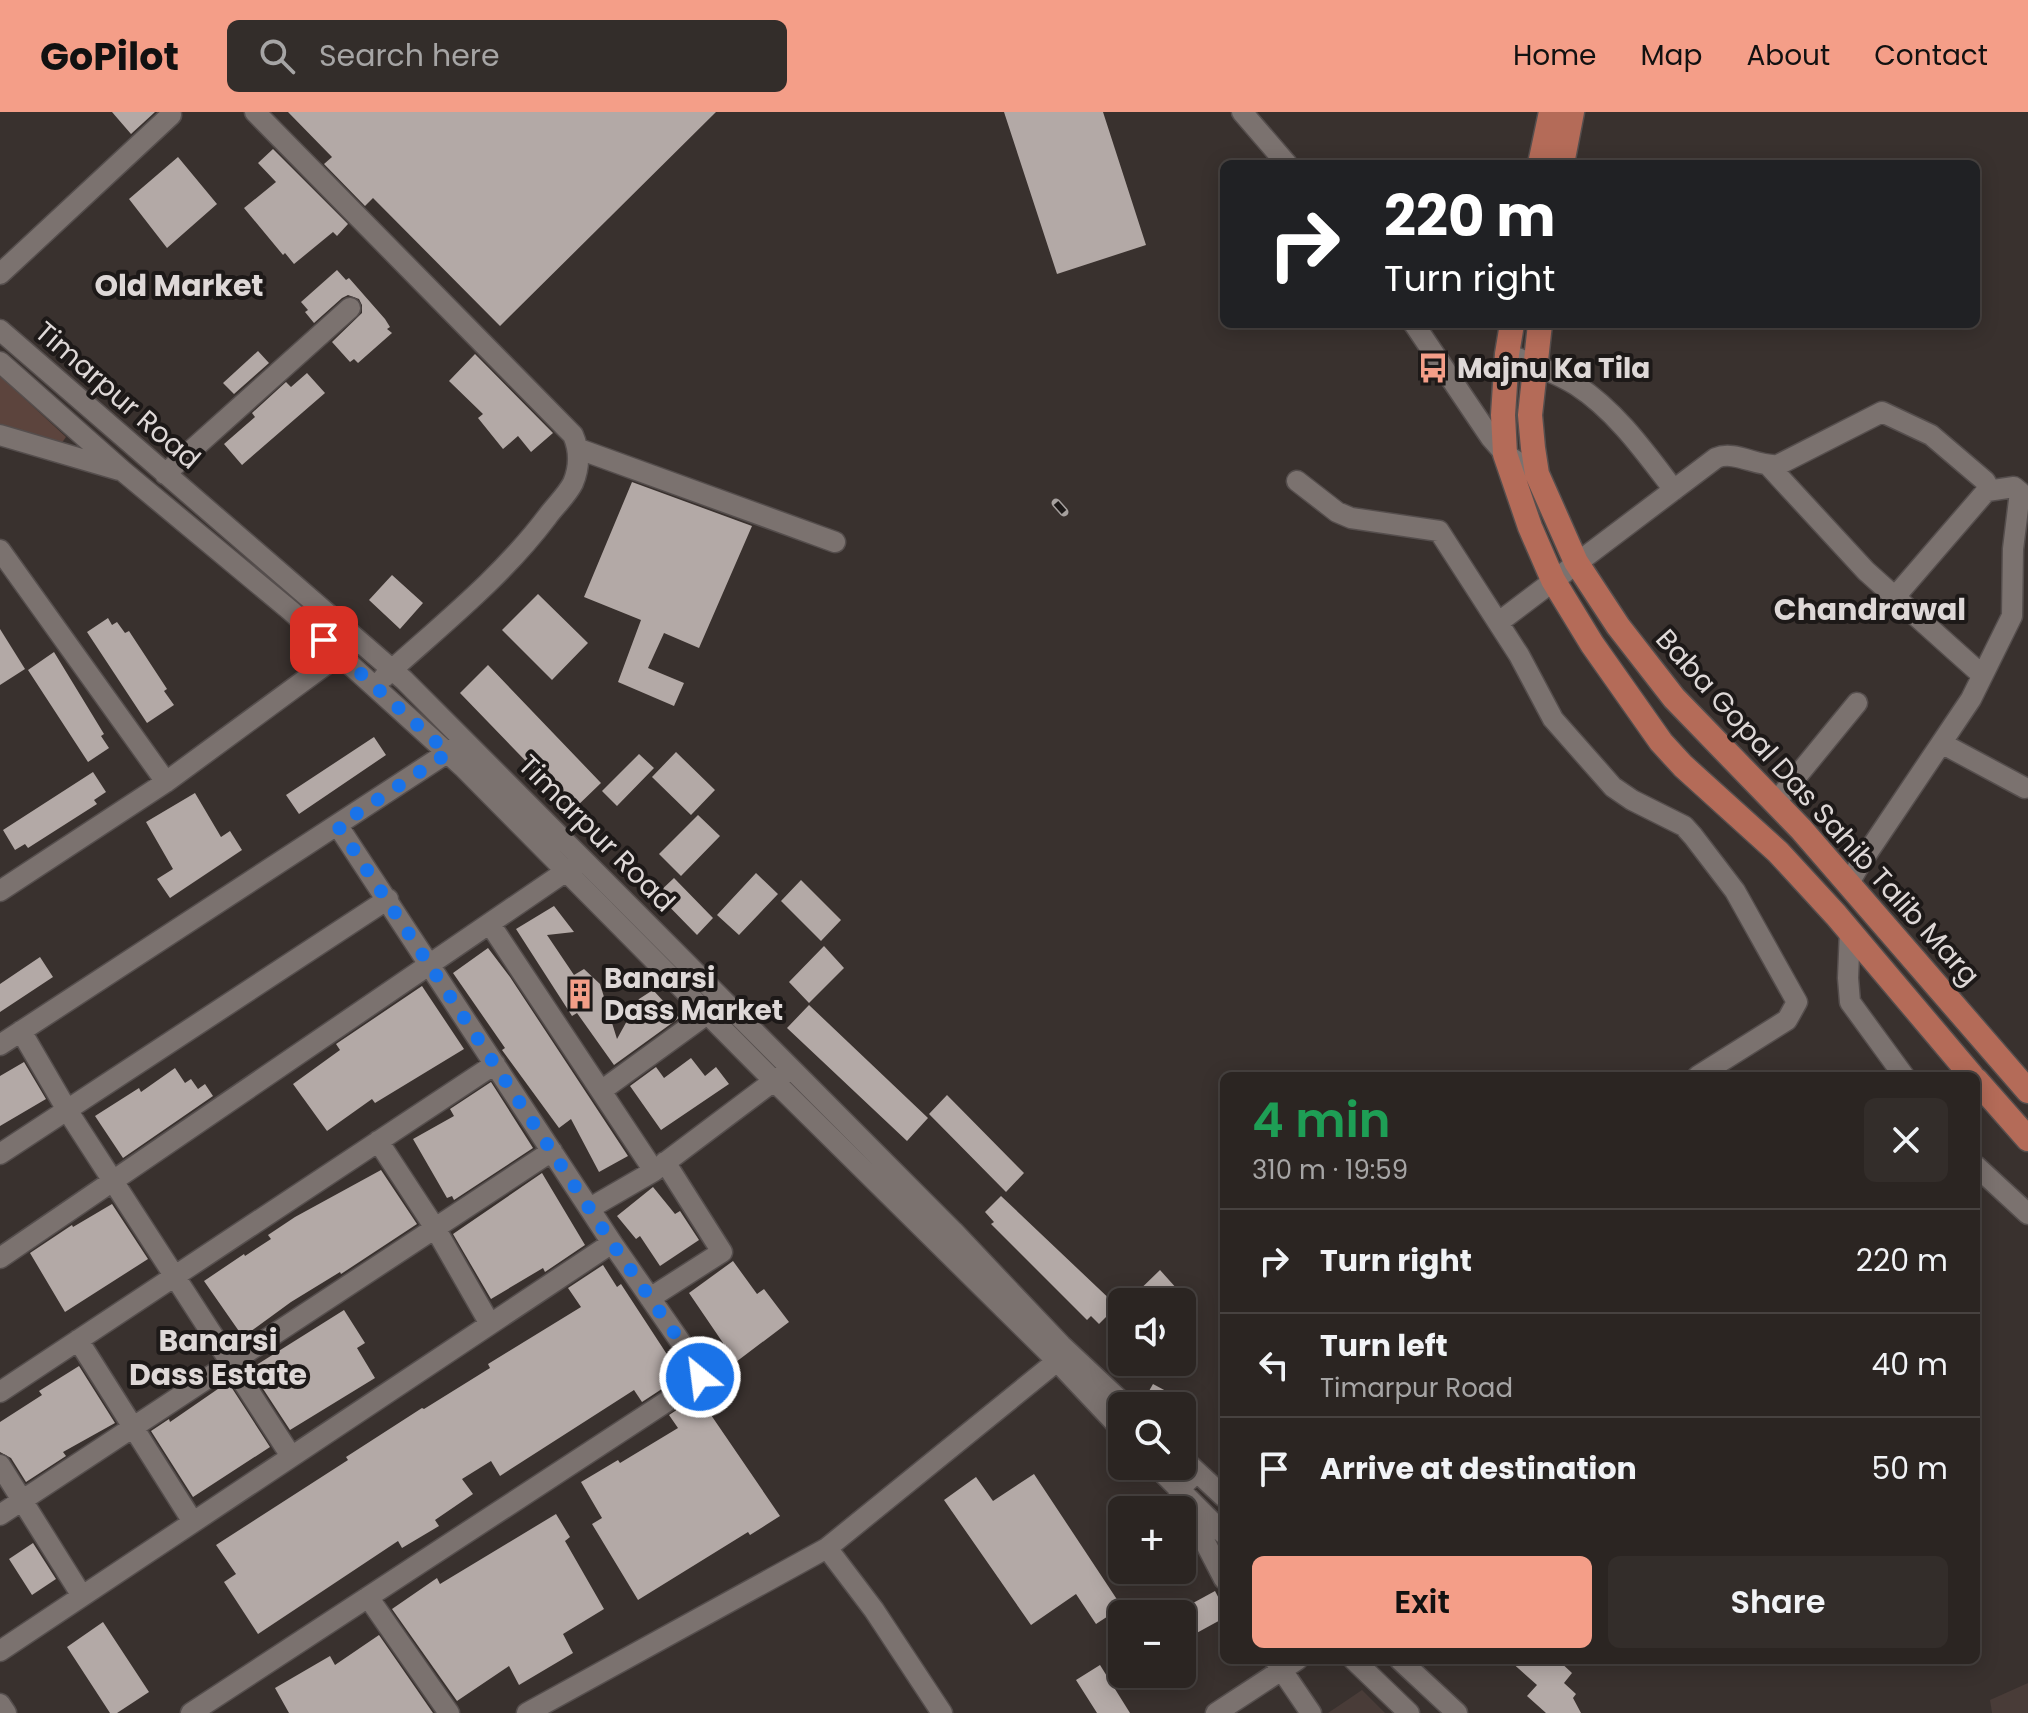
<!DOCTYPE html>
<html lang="en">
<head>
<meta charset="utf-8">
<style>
	:root { --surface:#2b2522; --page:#332d2a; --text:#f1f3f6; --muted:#a6a5a5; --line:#474240; --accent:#f49e88 }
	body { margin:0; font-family:Poppins,sans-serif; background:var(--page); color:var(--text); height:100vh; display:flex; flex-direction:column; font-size:30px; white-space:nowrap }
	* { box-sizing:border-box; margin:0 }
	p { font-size:26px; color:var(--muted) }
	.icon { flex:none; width:44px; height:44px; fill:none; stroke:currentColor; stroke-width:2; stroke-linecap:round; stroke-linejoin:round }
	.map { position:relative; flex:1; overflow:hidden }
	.details { position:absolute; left:1220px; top:960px; width:760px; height:592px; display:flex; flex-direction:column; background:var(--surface); border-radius:12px; box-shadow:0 4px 20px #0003,0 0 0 2px var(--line) }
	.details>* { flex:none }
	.hud { position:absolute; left:1220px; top:48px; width:760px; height:168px; border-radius:12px; box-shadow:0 4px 20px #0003,0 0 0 2px var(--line); background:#202124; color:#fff; overflow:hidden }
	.buttons { position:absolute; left:1108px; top:1176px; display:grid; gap:16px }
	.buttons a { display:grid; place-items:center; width:88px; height:88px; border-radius:12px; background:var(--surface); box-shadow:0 4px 20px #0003,0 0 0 2px var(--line); font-size:40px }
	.pin { position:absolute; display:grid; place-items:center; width:68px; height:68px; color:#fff; margin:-34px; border-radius:16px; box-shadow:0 4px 12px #0006 }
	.me { position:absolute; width:88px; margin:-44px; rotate:331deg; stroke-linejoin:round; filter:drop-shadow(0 0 6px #0008) }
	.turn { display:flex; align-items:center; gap:28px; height:168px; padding:0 32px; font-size:36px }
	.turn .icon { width:104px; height:104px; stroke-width:2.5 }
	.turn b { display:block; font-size:56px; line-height:68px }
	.round { display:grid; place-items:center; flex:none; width:84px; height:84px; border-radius:12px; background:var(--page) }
	.headline { display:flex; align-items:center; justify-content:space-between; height:136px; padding:0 32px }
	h1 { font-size:48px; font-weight:600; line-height:60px; color:#1e9e55 }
	.cta { display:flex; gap:16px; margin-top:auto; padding:16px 32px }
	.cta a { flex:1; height:92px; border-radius:12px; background:var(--accent); color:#111; font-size:32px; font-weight:600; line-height:92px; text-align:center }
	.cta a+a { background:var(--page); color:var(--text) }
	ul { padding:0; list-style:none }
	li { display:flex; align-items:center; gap:24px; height:104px; padding:0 32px; border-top:2px solid var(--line) }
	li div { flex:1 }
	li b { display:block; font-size:30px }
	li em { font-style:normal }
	header { display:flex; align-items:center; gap:48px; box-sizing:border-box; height:112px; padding:0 40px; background:var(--accent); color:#111 }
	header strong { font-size:38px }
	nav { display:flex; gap:44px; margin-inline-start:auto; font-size:28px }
	.search { width:560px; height:72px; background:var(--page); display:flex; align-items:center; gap:20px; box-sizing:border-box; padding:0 28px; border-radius:12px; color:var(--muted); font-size:30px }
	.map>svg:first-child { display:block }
	.built { fill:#493c38 }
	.green { fill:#5c443d }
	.building { fill:#b3a9a6 }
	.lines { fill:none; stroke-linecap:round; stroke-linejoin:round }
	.minor-casing { stroke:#554e4d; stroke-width:23 }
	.major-casing { stroke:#554e4d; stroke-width:27 }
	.minor { stroke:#7b726f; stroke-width:20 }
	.major { stroke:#b46b58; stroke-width:24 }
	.rail-casing { stroke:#a6a09e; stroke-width:9 }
	.rail { stroke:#1d1918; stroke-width:6; stroke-dasharray:18; stroke-linecap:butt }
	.route { stroke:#1a73e8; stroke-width:14; stroke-dasharray:0 25.2 }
	.labels { text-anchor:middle; stroke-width:8; stroke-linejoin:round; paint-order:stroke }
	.poi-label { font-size:28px; font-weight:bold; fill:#ded8d7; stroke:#1d1918; text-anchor:start }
	.street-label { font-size:28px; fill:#ded8d7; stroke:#1d1918 }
	.neighbourhood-label { font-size:30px; font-weight:bold; fill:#ded8d7; stroke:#1d1918 }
</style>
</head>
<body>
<header>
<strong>GoPilot</strong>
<div class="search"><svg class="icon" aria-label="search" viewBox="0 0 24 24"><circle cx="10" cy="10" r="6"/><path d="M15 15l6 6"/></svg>Search here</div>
<nav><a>Home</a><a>Map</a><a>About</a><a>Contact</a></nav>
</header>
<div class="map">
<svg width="2028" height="1601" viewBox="0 0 2028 1601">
	<rect width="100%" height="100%" fill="#39312e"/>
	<path class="built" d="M2028,1571V1601H1992L1990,1588Z
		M1362,1578L1385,1601H1328Z"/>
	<path class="green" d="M0,264L66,325L61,332L0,314Z"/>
	<path class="building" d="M112,0H155L131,22Z
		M288,0H716L500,214L373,86L365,94L324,52L332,45Z
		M1004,0H1103L1146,133L1057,162Z
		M273,37L348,112L337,124L333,120L294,152L285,141L283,143L244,96L276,70L258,51Z
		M178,45L217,92L167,136L129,87Z
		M337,158L346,168L349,166L385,207L390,215L387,217L392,221L358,251L354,247L350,250L332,230L362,201V193L359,187L348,183L342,186L314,211L305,200L308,198L301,190Z
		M258,239L269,251L234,282L223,271Z
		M475,242L553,321L531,340L518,324L503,337L478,306L483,302L449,269Z
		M307,261L325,281L242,353L224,332L255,305L252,301L286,270L291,275Z
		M632,370L752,414L699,536L664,521L648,556L684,571L674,594L618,570L641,508L584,485Z
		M392,463L423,491L400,517L369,488Z
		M538,482L588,531L552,568L502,518Z
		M108,506L112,513L117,510L125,521L129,519L167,577L164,579L174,593L147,611L87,520Z
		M0,517L25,557L0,573Z
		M54,540L104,622L101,624L109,636L88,650L28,558Z
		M488,553L601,671L573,698L460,581Z
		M374,625L386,643L299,702L286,683Z
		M676,640L715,678L691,703L652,665Z
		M639,642L654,656L617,694L602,679Z
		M93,660L106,680L94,688L97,692L28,736L25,732L15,738L3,718Z
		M195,681L221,725L230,719L242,738L170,786L157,767L173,757L146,710Z
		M698,703L720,724L681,764L659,742Z
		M756,761L778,782L739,823L717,803Z
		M674,766L713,806L697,823L657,782Z
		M801,768L841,808L821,829L781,789Z
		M554,794L574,820L547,823L574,863L584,857L600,872L617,927L639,887L653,878L679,906L614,953L577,901L572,904L516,817Z
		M824,834L844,856L809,891L789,870Z
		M488,836L510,865L628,1044L599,1060L571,1007L559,1016L502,938L505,936L453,861Z
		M40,845L53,865L0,900V872Z
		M422,874L464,937L375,991L372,987L327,1019L293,972L340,938L336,932Z
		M809,893L928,1006L907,1029L787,916Z
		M691,946L705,964L716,955L729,972L661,1018L630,974L656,955L664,966Z
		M24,950L46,987L0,1014V964Z
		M175,956L185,971L191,967L198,977L205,972L213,984L123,1046L95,1004L139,976L141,980Z
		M491,970L533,1036L454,1088L452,1084L447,1086L413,1027L454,1004L450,997Z
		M947,983L1024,1061L1006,1080L929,1002Z
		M381,1058L417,1112L341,1162L340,1160L291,1190L243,1225L204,1169L244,1142L245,1144L271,1127L268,1123L295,1105Z
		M542,1061L585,1133L545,1160L543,1156L491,1187L453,1122Z
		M653,1075L675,1102L680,1099L699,1128L660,1154L640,1124L636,1127L617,1104Z
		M1001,1084L1117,1194L1099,1212L1091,1204L1087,1208L991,1112L994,1110L985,1100Z
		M112,1092L148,1147L65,1200L30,1141L72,1113L73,1115Z
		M733,1149L757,1182L764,1177L789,1210L736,1250L689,1181Z
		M603,1153L617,1175L621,1172L670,1247L663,1252L674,1269L642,1290L634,1278L500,1364L491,1349L462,1367L473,1382L435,1408L439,1414L402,1436L398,1429L258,1522L224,1470L236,1462L216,1433L348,1348L346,1345L422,1296L424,1297L490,1256L488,1252L581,1195L568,1176Z
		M1160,1158L1178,1178L1165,1190H1127Z
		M344,1198L365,1231L357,1236L375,1266L290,1318L250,1257Z
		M79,1254L115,1311L63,1340L66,1344L26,1370L11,1346L0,1340V1310L42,1283L39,1279Z
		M228,1270L270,1335L193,1385L151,1319L169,1307L170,1310Z
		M1153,1272L1194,1294H1160L1145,1286Z
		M698,1284L780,1404L750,1423L748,1420L638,1488L592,1412L602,1406L581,1370L618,1348L620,1351L678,1316L669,1303Z
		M1034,1362L1122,1495L1096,1512L1076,1482L1031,1513L944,1388L976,1365L993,1389Z
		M556,1402L570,1425L565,1429L604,1497L563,1522L573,1541L519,1573L509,1554L457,1589L392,1497L437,1466L440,1472Z
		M33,1431L56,1467L32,1483L9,1447Z
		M1215,1479L1224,1496V1506L1182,1529V1497Z
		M103,1510L149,1580L117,1601H110L67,1535Z
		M379,1523L433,1601H289L275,1576L330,1544L335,1553Z
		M1509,1548H1558L1572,1561L1564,1571L1576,1582L1573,1586L1581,1601H1546L1527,1584L1537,1573Z
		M1100,1553L1130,1601H1097L1076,1568Z"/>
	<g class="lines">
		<g class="minor-casing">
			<path id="minor" d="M255,0L573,323C580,339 580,354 573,371C567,383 555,394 547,405C501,466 440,514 384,565
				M1242,0L1287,52
				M0,162L171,3
				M1414,212L1491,326L1505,342L1537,362
				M0,218L404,568L953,1119L1061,1233L1126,1294
				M1507,242C1530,251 1555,260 1576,273C1616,299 1645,340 1674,378
				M0,250L124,360L291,499L463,655L773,968L1056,1248L1122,1318
				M0,323L119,358
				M579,337L835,430
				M1769,354L1866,459L1982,563
				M165,362L350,196
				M1297,369L1337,400L1351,406L1439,419L1519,543L1553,607L1613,675L1632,688L1684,714L1693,724L1735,779L1797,890L1787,908L1698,964
				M0,438L166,670
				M1499,510L1716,346C1735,338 1757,355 1778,353L1882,300L1931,323L1985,369L1989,376L1894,486
				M1943,632L2025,676
				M1775,691L1857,591
				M1849,771L1860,752L1971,587L2012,504L2013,437L2020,380L2014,375L1987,379
				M0,779L166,670L351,534
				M490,812L654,1059
				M1850,818L1848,866L1850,890L1904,964
				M21,919L67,998L291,1344
				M0,933L456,635
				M601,979L718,894
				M378,1029L435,1116L490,1212
				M0,1042L388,787
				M1976,1054L2028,1102
				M590,1096L654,1059L783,962
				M0,1146L578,751
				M650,1186L722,1140L665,1050
				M78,1228L193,1410
				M0,1280L495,952
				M1182,1346L1224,1385
				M0,1353L82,1484
				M1156,1354L1224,1422
				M1197,1360L1178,1378L1224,1467
				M0,1403L552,1039
				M827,1436L874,1498L942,1601
				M368,1485L449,1601
				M0,1539L612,1131
				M1275,1548L1311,1601
				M1354,1548L1409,1601
				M1400,1548L1457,1601
				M0,1592L6,1601
				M191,1601L695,1271L700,1265V1258L612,1131L338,714
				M527,1601L827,1436L1067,1241
				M1216,1601L1297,1548"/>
		</g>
		<g class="major-casing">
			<path id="major" d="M1540,52L1551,0
				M1562,52L1572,0
				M1512,212L1507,242L1503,303L1505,342L1530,415L1553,468L1592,532L1661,630L1683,654L1778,740L1836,803L1972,964
				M1540,212L1530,303L1533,336L1537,362L1576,450L1618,514L1674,586L1801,717L2028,979
				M1976,968L2028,1027"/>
		</g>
		<use href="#minor" class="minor"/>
		<use href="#major" class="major"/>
		<g class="rail-casing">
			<path id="rail" d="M1056,391L1064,400"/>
		</g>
		<use href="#rail" class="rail"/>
	</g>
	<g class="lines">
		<path class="route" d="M324,528L448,641L338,714L612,1131L700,1258V1265"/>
	</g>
	<defs>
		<g id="bus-bare" transform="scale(2.4)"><path d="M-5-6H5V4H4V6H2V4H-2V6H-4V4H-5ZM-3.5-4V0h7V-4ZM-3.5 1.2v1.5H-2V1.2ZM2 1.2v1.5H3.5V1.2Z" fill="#f49e88" stroke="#1d1918" stroke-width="2.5" paint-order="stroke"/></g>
		<g id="building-bare" transform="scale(2.4)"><path d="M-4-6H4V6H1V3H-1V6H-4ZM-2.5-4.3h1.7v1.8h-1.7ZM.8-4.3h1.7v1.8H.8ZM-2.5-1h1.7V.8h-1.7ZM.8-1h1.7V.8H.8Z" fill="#f49e88" stroke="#1d1918" stroke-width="2.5" paint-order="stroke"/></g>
	</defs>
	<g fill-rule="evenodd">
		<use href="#bus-bare" x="1433" y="256"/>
		<use href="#building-bare" x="580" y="882"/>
	</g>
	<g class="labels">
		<g class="poi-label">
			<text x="1457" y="266">Majnu Ka Tila</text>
			<text x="604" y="876">Banarsi<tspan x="604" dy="32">Dass Market</tspan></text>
		</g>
		<g class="street-label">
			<text transform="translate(118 283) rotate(41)" y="10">Timarpur Road</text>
			<text transform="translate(1818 695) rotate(48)" y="10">Baba Gopal Das Sahib Talib Marg</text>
			<text transform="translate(597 721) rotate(45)" y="10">Timarpur Road</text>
		</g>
		<g class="neighbourhood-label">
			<text x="179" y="184">Old Market</text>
			<text x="1870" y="508">Chandrawal</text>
			<text x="218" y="1239">Banarsi<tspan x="218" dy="34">Dass Estate</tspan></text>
		</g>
	</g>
</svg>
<div class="buttons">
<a><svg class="icon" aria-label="sound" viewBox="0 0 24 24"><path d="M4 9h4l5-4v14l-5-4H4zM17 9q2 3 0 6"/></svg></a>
<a><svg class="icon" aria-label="search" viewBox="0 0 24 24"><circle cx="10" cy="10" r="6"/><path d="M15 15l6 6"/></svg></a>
<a>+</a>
<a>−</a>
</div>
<div class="pin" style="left:324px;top:528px;background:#d93025"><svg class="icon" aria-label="arrive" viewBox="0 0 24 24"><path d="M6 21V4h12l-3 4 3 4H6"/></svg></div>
<svg class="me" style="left:700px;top:1265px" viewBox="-20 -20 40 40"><circle r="17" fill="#1a73e8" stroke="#fff" stroke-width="3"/><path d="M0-11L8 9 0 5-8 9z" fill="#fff"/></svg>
<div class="hud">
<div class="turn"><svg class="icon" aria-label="right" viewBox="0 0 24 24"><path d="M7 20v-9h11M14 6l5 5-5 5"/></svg><div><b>220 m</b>Turn right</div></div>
</div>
<section class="details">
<div class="headline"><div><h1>4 min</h1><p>310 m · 19:59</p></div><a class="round"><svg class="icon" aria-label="close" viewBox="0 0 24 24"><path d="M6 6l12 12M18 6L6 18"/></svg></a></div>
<ul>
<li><svg class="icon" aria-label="right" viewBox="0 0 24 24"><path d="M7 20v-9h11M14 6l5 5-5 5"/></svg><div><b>Turn right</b></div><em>220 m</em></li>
<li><svg class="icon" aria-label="left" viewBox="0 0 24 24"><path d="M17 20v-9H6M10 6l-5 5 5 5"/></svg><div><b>Turn left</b><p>Timarpur Road</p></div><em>40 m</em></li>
<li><svg class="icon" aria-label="arrive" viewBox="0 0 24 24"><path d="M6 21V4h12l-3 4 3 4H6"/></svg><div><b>Arrive at destination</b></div><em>50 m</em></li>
</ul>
<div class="cta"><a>Exit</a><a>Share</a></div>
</section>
</div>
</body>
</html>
